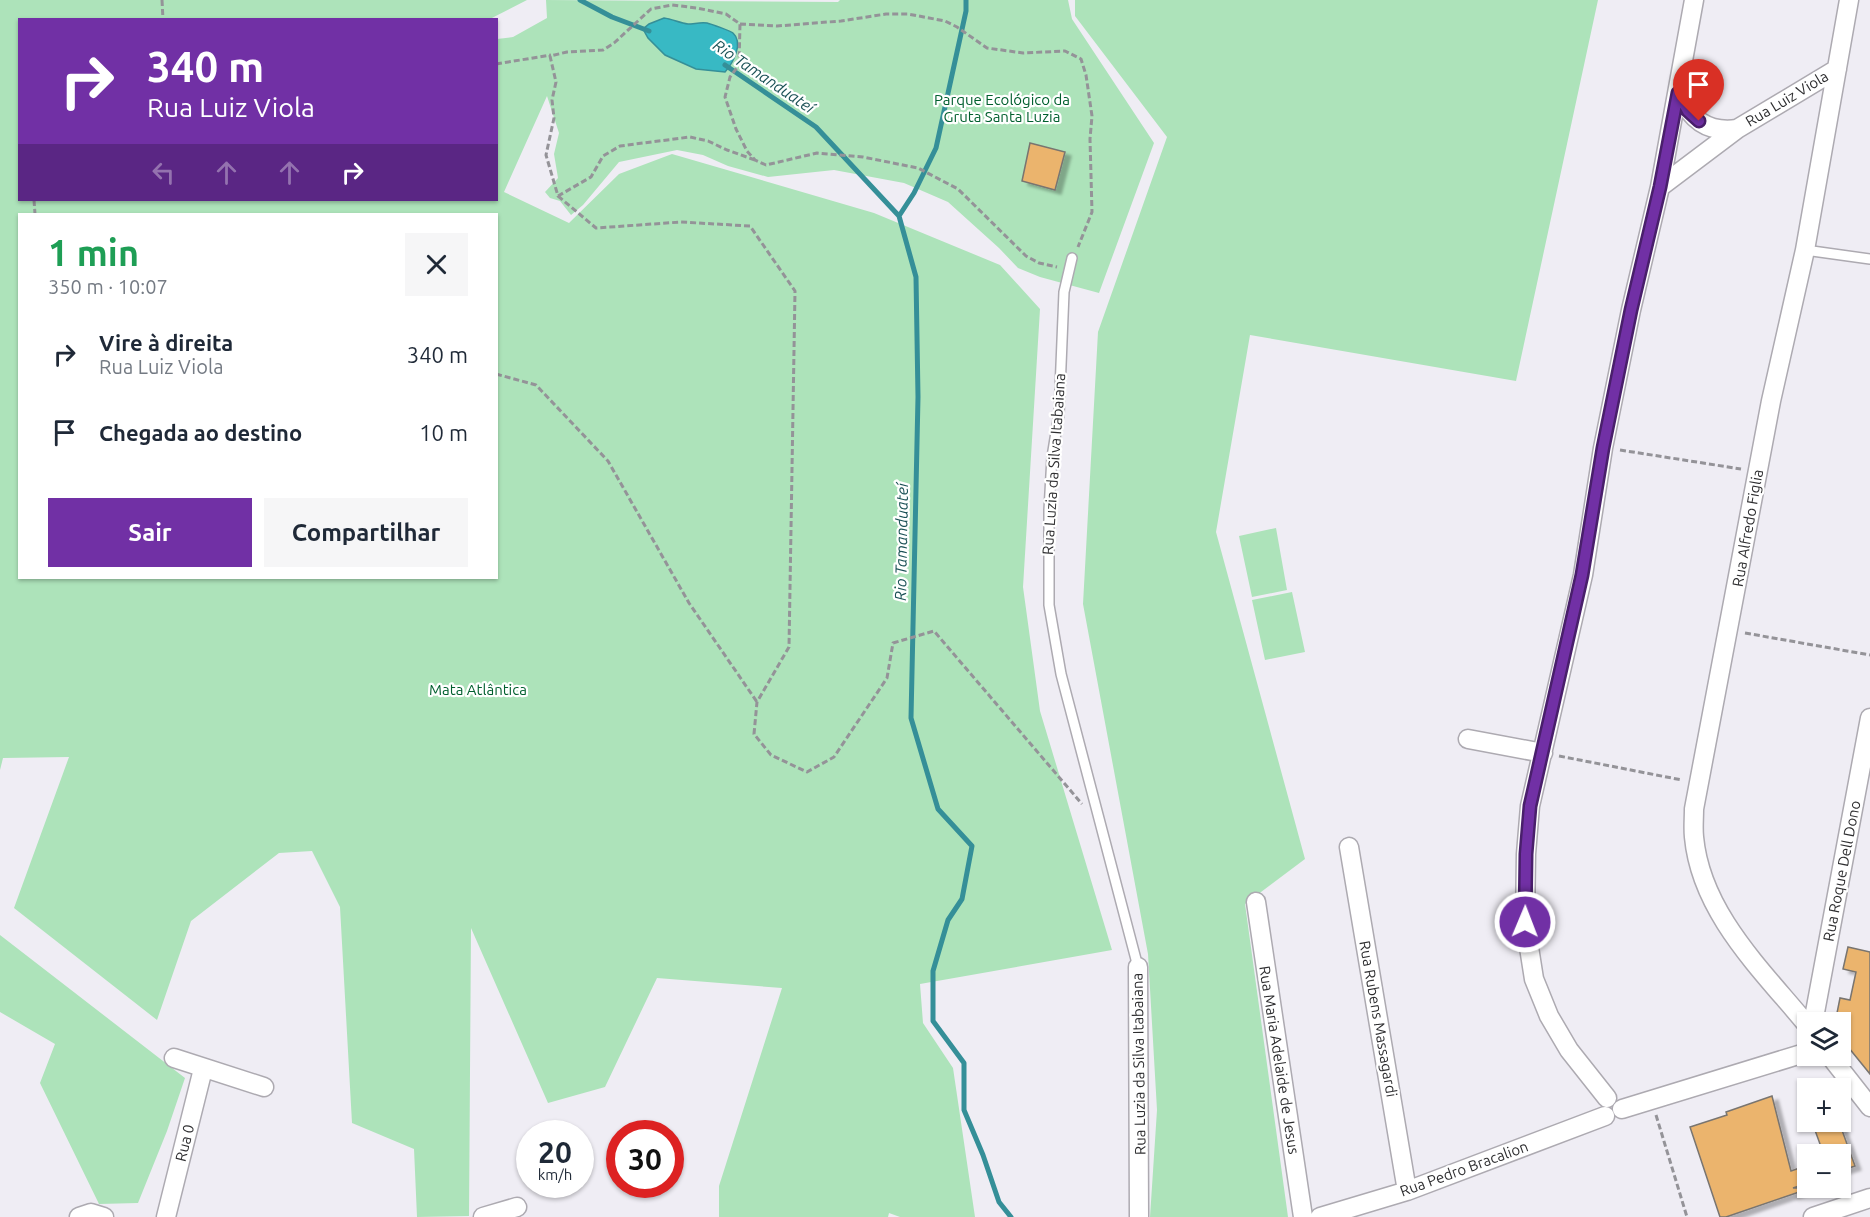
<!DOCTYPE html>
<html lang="pt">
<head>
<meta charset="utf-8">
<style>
	:root { --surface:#fff; --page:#f6f6f7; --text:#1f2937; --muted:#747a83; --accent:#7130a5 }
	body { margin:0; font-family:Ubuntu,sans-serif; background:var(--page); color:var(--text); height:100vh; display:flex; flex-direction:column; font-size:22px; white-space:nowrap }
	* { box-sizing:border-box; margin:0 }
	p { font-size:20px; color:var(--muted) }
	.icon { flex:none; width:33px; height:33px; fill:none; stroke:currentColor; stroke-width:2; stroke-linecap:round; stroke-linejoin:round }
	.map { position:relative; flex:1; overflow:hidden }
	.drawer { position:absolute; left:18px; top:213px; width:480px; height:366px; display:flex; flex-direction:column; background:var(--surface); border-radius:0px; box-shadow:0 2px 4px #0004 }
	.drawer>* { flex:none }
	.top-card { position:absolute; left:18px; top:18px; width:480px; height:183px; border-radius:0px; box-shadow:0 2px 4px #0004; background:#7130a5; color:#fff; overflow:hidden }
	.controls { position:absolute; left:1797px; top:1012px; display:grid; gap:12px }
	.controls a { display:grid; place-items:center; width:54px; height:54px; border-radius:0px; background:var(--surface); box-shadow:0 2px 4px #0004; font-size:30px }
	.speed { position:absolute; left:516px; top:1120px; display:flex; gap:12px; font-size:30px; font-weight:700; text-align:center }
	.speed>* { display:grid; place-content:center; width:78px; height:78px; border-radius:50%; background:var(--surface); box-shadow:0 2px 4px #0004; line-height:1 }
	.speed small { font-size:15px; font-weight:400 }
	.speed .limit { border:9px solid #d22; background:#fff; color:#111 }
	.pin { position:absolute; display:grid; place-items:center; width:51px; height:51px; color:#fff; margin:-62px -26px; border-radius:50% 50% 50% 0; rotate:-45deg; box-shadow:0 0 6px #0007 }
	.pin .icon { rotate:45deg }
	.me { position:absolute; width:66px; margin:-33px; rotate:1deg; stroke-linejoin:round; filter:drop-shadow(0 0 4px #0008) }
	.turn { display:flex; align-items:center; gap:21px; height:126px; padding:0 30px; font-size:27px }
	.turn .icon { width:78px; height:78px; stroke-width:2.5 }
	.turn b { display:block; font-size:42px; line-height:51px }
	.lanes { display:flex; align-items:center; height:57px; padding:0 30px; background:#0003; justify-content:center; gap:30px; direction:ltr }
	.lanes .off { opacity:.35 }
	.round { display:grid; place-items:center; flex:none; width:63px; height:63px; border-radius:0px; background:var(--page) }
	.head { display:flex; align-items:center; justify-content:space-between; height:102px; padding:0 30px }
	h1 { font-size:36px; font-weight:700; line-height:45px; color:#1e9e55 }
	.button { display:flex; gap:12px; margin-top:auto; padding:12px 30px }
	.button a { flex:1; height:69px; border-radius:0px; background:var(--accent); color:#fff; font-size:24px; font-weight:700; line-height:69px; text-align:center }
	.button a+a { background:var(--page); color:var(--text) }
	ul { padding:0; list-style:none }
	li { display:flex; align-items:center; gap:18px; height:78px; padding:0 30px }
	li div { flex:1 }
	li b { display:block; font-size:22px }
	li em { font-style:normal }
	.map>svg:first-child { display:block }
	.green { fill:#ade3ba; fill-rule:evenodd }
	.water { fill:#38b9c4; stroke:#358f98; stroke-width:1.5 }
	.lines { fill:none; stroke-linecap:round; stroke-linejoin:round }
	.stream { stroke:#358f98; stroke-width:5 }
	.building { fill:#ebb46d; stroke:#797570; stroke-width:1.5; filter:url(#shadow) }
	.lane-casing { stroke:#adaab1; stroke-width:12 }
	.street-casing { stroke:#adaab1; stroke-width:21 }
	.path { stroke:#949398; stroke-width:3; stroke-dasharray:6 3; stroke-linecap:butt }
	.lane { stroke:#fff; stroke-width:9 }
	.street { stroke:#fff; stroke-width:18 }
	.route-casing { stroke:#491f6b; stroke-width:15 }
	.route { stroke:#7130a5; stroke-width:10 }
	.labels { text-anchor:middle; stroke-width:4.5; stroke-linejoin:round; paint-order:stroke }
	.street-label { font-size:15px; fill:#2e2e30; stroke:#fff }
	.park-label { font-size:15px; fill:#015f2e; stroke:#fff }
	.water-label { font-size:16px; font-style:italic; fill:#1b5156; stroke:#fff }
</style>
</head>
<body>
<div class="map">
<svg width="1870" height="1217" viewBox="0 0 1870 1217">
	<defs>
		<filter id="shadow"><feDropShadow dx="6" dy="4" stdDeviation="1.5" flood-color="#0004"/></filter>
	</defs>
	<rect width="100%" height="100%" fill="#efedf4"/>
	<path class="green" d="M0,0H527L488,20H20V200H496L497,39L513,37L547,18L546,0L838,2L840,0H1068L1072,19L1154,143L1099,293L1040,277L1018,268L999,248L948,202L904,183L834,170L768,177L728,166L703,155L677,150L619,162L583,205L571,215L560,201L550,198L545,192L558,178L554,154L559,133L547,96L504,192L569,223L619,174L672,154L874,213L1000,265L1040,309L1023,587L1040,711L1112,950L920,984L923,1023L953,1068L975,1217H900L889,1213L888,1217H719V1186L782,988L657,978L605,1087L548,1103L471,928L469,1216L417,1217L414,1149L352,1123L340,907L312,851L279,853L191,921L157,1020L14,908L69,757L3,758L0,770ZM20,214H496V578H20Z
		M1075,0H1598L1516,381L1250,335L1216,532L1305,859L1245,904L1288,1217H1150L1157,1110L1148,954L1083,604L1098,332L1167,137L1075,16Z
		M1276,528L1287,590L1252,597L1239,536Z
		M1292,592L1305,652L1265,660L1252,600Z
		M0,935L185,1078L167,1131L138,1203L99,1204L40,1083L55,1044L0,1012Z"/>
	<path class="water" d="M664,18C672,19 680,23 688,24C694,24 700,22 707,23C711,24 731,31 733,33C744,43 733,63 725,72L696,69L665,55L648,38L643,29L649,24Z"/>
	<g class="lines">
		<path class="stream" d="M580,0L612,17L649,31
			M725,65L816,127L899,216L916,277L918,397L911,718L938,809L972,846L962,899L948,920L933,971V1021L964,1063V1110L983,1155L999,1202L1011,1217
			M899,216L914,193L936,148L966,11V0"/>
	</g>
	<path class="building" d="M1030,143L1065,152L1055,190L1022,181Z
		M1848,947L1870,952V1074L1840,1037V1023H1835L1840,998L1850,1000L1856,972L1843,969Z
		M1772,1096L1791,1171L1808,1165V1183L1793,1188H1804L1805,1190L1726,1217H1720L1690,1127L1727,1115L1726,1112Z
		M1812,1122H1839L1855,1166L1840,1171V1155H1824Z"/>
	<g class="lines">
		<g class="lane-casing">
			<path id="lane" d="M1805,250L1870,259
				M1072,258L1064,292L1059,414L1052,457L1049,510V605L1061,674L1138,967"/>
		</g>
		<g class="street-casing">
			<path id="street" d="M1678,93C1691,119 1706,133 1737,129
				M1660,187L1737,129L1837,69
				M1468,739L1543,753
				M1349,847L1407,1191
				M1256,902L1303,1217
				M1138,967L1139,1217
				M1813,1023L1870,718
				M1808,1026C1762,970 1701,913 1694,837C1693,828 1694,819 1694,809L1771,401L1805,250L1849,0
				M1830,1056L1870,1107
				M174,1058L264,1087
				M1607,1098L1569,1050L1549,1016L1534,979L1525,922L1526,854L1530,806L1583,575L1603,448L1631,310L1660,187L1694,0
				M1622,1109L1808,1052
				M79,1217L91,1213L104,1217
				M166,1217L203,1069
				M483,1217L517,1207
				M1320,1217L1407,1191L1605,1116
				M1813,1217L1870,1198"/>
		</g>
		<path class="path" d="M162,0L163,20
			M740,24L777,26L841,21L886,14H908L945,21L957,27L987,48L1023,53L1065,51L1081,59L1086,75L1092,116L1090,139L1092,212L1078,247
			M496,64L551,55
			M755,160L727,150L708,141L690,137L620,146L603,156L591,177L558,196L546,155L554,118L552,100L556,82L550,56L567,52L603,50L614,43L651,9L672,5L697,8L726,14L740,24L739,65L730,77L725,97L736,129L747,151L755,160L766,165L817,153L863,157L918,168L958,189L1026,256L1039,263L1057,267
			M558,196L596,228L681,222L750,226L795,291L789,647L757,702L754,734L771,755L807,772L834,757L887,678L893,643L934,631L1082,804
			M34,200L35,214
			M496,374L536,385L608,461L689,603L757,702
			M1620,450L1741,469
			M1745,633L1870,655
			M1559,756L1682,780
			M1656,1115L1687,1217"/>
		<use href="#lane" class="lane"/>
		<use href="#street" class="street"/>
	</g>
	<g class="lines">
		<g class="route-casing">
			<path id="route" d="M1525,922L1526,854L1530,806L1582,575L1603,448L1631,310L1660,187L1678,93L1688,111L1699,121"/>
		</g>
		<use href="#route" class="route"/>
	</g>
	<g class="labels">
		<g class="street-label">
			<text transform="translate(1787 99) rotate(-31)" y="5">Rua Luiz Viola</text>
			<text transform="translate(1054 464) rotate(-86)" y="5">Rua Luzia da Silva Itabaiana</text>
			<text transform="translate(1748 528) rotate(-80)" y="5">Rua Alfredo Figlia</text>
			<text transform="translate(1842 871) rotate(-79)" y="5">Rua Roque Dell Dono</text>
			<text transform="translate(1378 1019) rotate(80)" y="5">Rua Rubens Massagardi</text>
			<text transform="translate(1279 1060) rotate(81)" y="5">Rua Maria Adelaide de Jesus</text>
			<text transform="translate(1139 1064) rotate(-91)" y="5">Rua Luzia da Silva Itabaiana</text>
			<text transform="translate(185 1143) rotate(-76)" y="5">Rua 0</text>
			<text transform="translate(1464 1169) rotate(-20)" y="5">Rua Pedro Bracalion</text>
		</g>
		<g class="park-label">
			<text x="1002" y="105">Parque Ecológico da<tspan x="1002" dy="17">Gruta Santa Luzia</tspan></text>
			<text x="478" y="695">Mata Atlântica</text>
		</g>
		<g class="water-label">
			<text transform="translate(764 76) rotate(34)" y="6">Rio Tamanduateí</text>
			<text transform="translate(901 542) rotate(-89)" y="6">Rio Tamanduateí</text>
		</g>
	</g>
</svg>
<div class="controls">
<a><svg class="icon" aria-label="layers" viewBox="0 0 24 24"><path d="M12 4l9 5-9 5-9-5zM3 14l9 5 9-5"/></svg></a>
<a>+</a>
<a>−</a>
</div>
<div class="speed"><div>20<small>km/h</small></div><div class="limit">30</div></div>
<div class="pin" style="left:1699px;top:121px;background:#d93025"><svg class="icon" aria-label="arrive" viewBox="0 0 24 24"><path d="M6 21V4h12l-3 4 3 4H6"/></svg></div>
<svg class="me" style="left:1525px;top:922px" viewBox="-20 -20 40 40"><circle r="17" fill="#7130a5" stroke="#fff" stroke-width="3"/><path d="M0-11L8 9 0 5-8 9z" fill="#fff"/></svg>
<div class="top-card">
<div class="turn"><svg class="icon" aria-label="right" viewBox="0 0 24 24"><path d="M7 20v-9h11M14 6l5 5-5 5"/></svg><div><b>340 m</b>Rua Luiz Viola</div></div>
<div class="lanes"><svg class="icon off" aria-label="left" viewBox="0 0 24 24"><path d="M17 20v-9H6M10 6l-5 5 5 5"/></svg><svg class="icon off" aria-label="ahead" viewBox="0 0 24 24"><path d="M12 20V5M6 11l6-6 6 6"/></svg><svg class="icon off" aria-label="ahead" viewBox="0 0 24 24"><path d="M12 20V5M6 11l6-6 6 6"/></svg><svg class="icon" aria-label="right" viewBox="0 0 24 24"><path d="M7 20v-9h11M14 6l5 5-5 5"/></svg></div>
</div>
<section class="drawer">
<div class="head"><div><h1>1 min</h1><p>350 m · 10:07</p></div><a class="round"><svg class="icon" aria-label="close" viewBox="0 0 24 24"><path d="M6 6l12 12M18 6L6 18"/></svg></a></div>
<ul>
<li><svg class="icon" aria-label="right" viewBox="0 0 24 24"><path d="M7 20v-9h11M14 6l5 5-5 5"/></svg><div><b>Vire à direita</b><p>Rua Luiz Viola</p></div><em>340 m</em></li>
<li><svg class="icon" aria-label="arrive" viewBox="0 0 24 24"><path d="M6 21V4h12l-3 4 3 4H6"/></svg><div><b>Chegada ao destino</b></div><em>10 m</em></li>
</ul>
<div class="button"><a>Sair</a><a>Compartilhar</a></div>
</section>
</div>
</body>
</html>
